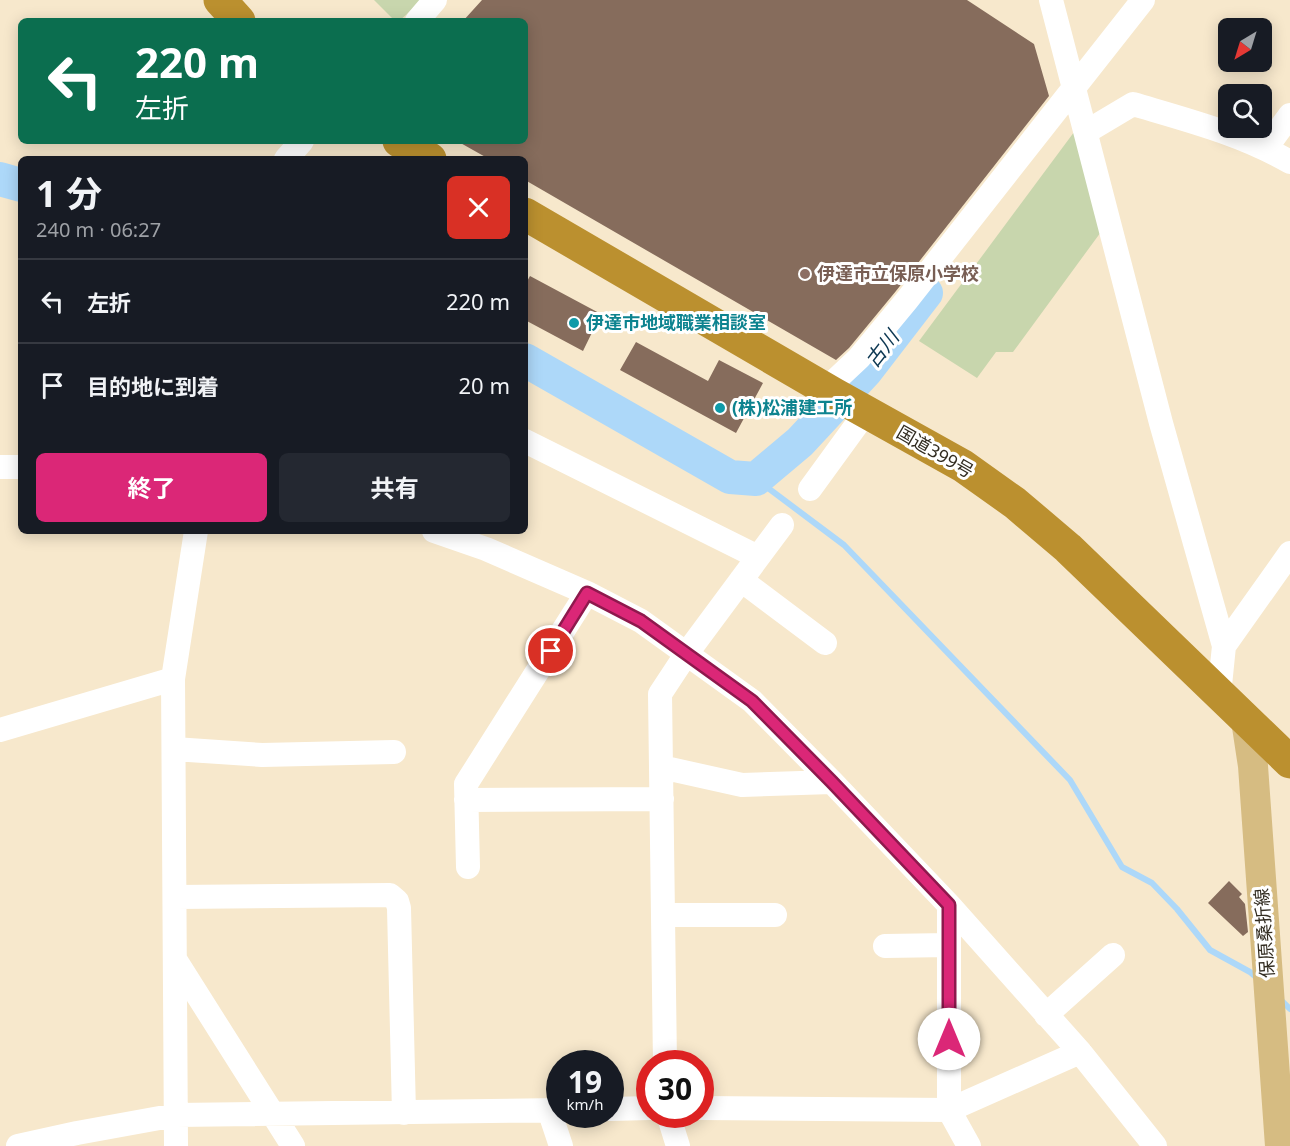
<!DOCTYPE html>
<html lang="ja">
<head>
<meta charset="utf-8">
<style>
	:root { --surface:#171b24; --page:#242831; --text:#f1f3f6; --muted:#9ea1a6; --line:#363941; --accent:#db2777 }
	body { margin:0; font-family:"Noto Sans","Noto Sans JP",sans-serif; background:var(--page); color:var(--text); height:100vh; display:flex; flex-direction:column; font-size:22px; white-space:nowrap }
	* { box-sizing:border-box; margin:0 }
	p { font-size:20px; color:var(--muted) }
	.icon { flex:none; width:33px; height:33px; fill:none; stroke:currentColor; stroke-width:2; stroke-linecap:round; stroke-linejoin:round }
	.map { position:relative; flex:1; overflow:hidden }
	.side { position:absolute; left:18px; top:156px; width:510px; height:378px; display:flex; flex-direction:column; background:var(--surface); border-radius:9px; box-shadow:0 3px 15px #0003 }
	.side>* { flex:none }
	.hud { position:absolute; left:18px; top:18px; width:510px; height:126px; border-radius:9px; box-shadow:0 3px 15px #0003; background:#0b6e4f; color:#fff; overflow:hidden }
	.needle { width:39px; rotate:218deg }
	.buttons { position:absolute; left:1218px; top:18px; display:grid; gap:12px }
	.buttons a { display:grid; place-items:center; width:54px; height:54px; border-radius:9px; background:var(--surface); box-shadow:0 3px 15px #0003; font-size:30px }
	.speed { position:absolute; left:546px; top:1050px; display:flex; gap:12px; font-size:30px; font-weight:700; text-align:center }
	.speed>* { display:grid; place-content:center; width:78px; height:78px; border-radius:50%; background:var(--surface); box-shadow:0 3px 15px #0003; line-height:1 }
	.speed small { font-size:15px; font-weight:400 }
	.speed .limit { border:9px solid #d22; background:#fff; color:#111 }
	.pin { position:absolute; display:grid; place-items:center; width:51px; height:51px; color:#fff; margin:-26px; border:3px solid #fff; border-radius:50%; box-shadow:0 2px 6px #0007 }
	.me { position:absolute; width:66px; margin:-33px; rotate:0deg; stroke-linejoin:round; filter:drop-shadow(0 0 4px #0008) }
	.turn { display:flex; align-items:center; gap:21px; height:126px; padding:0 18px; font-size:27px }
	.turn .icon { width:78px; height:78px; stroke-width:2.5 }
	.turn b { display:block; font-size:42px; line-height:51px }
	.round { display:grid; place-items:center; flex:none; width:63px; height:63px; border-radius:9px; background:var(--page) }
	.overview { display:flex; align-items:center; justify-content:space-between; height:102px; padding:0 18px }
	h1 { font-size:36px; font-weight:700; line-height:45px }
	.primary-button { display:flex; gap:12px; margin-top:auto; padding:12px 18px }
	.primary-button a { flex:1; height:69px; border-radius:9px; background:var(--accent); color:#fff; font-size:24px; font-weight:700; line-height:69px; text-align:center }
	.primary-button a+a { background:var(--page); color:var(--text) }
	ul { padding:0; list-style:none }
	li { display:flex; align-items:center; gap:18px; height:84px; padding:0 18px; border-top:2px solid var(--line) }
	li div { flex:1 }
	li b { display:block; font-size:22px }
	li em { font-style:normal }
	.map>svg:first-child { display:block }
	.green { fill:#c8d6ad }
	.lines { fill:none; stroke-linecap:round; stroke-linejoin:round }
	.stream { stroke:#add8f9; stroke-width:6 }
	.river { stroke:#add8f9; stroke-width:34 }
	.building { fill:#866c5c }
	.minor { stroke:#fff; stroke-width:24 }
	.major { stroke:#d6bc82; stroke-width:30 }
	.highway { stroke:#bb902f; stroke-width:33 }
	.route-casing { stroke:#8e194d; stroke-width:15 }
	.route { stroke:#db2777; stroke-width:10 }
	.education-dot { fill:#8d6e63; stroke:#fff; stroke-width:2 }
	.culture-dot { fill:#0f9aa8; stroke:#fff; stroke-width:2 }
	.labels { text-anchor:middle; stroke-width:6; stroke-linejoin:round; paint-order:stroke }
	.education-label { font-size:18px; font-weight:bold; fill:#785e54; stroke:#fff; text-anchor:start }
	.culture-label { font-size:18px; font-weight:bold; fill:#0d838f; stroke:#fff; text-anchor:start }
	.street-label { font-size:18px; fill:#322c21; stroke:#fff }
	.water-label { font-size:20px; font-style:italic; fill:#0c3752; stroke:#fff }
</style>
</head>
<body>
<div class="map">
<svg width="1290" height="1146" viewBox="0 0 1290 1146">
	<rect width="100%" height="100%" fill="#f7e8cc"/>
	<path class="green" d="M374,0H423L399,21H395Z
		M1083,120L1109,221L1013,352H996L977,378L919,341Z"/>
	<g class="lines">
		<path class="stream" d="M756,479L844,545L1070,780L1122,867L1152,883L1177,909L1210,950L1250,972L1257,978
			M1280,999L1290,1009"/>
		<path class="river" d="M0,179L21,185
			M525,360L730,477L756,479L800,442L866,371L926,293"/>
	</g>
	<path class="building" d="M482,0H967L1034,44L1049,96L896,291L849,348L836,360L525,180V159H489L457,141H525V21H463Z
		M530,276L601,314L583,351L525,320V285Z
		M636,342L708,381L719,360L763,383L736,433L620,370Z
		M1229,881L1242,894L1239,897L1245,904L1248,932L1243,936L1208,903Z"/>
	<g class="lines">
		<path class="minor" d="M1051,0L1161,423L1224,646L1219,695
			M417,21L435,0
			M1086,132L1133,104C1187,120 1242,134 1290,162
			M1266,148L1290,115
			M286,159L302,141
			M826,389L859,358L907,300L1143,0
			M525,441L758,557
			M0,467H21
			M810,489L866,412
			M434,531L486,549L587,593L641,621L752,701L832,782L949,905L1080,1052L1155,1146
			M741,580L825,643
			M1224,646L1290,553
			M0,730L173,679
			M174,749L262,755L394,752
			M661,767L742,785L832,782
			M466,800L662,799
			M468,867L466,784L587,593
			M176,897L390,895L397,901L399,908L404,1113
			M949,905V1110L969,1146
			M663,915H775
			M885,946L949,945
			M176,961L293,1146
			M1046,1015L1113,955
			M665,1064L660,694L687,653L782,525
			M700,1108L949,1110L1080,1052
			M610,1109L650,1108
			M549,1110L561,1146
			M668,1114L678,1146
			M18,1146L77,1133L176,1115L560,1110
			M176,1146L173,679L196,531"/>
		<path class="major" d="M1246,720L1253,766L1280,1146"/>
		<path class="highway" d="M220,0L239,21
			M399,141L430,159
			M525,214L834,394L963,466L1015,503L1068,548L1290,762"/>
	</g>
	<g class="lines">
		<g class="route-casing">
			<path id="route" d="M551,651L587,593L641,621L752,701L832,782L949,905V1039"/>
		</g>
		<use href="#route" class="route"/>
	</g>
	<circle class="education-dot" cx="805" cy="274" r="6"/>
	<g class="culture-dot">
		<circle cx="574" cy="323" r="6"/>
		<circle cx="720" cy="408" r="6"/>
	</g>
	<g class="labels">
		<g class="education-label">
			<text x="817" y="280">伊達市立保原小学校</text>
		</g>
		<g class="culture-label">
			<text x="586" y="329">伊達市地域職業相談室</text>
			<text x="732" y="414">(株)松浦建工所</text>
		</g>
		<g class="street-label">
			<text transform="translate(935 452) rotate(30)" y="6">国道399号</text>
			<text transform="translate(1265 933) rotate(-94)" y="6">保原桑折線</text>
		</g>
		<g class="water-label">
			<text transform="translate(882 349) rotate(-52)" y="7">古川</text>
		</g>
	</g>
</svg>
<div class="buttons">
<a><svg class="needle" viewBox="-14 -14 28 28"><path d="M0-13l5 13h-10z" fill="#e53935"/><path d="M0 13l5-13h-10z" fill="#9ea1a6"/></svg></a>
<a><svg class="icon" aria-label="search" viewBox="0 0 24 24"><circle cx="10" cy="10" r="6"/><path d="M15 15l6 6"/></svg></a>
</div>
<div class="speed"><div>19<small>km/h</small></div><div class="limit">30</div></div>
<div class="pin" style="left:551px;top:651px;background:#d93025"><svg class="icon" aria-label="arrive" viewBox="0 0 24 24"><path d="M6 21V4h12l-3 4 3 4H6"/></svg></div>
<svg class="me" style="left:949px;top:1039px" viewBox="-20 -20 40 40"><circle r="19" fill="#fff"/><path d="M0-13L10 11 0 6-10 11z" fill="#db2777"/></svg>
<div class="hud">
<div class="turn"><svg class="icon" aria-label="left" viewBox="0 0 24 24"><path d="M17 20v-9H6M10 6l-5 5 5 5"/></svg><div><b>220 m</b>左折</div></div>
</div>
<section class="side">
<div class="overview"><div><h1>1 分</h1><p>240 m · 06:27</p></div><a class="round" style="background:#d93025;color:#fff"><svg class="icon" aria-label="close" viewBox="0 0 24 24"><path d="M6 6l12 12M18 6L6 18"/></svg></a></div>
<ul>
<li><svg class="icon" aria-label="left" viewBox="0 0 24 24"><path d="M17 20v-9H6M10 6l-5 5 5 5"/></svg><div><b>左折</b></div><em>220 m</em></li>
<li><svg class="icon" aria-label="arrive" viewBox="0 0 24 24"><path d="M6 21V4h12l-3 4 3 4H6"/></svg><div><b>目的地に到着</b></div><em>20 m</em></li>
</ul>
<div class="primary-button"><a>終了</a><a>共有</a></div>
</section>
</div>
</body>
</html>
